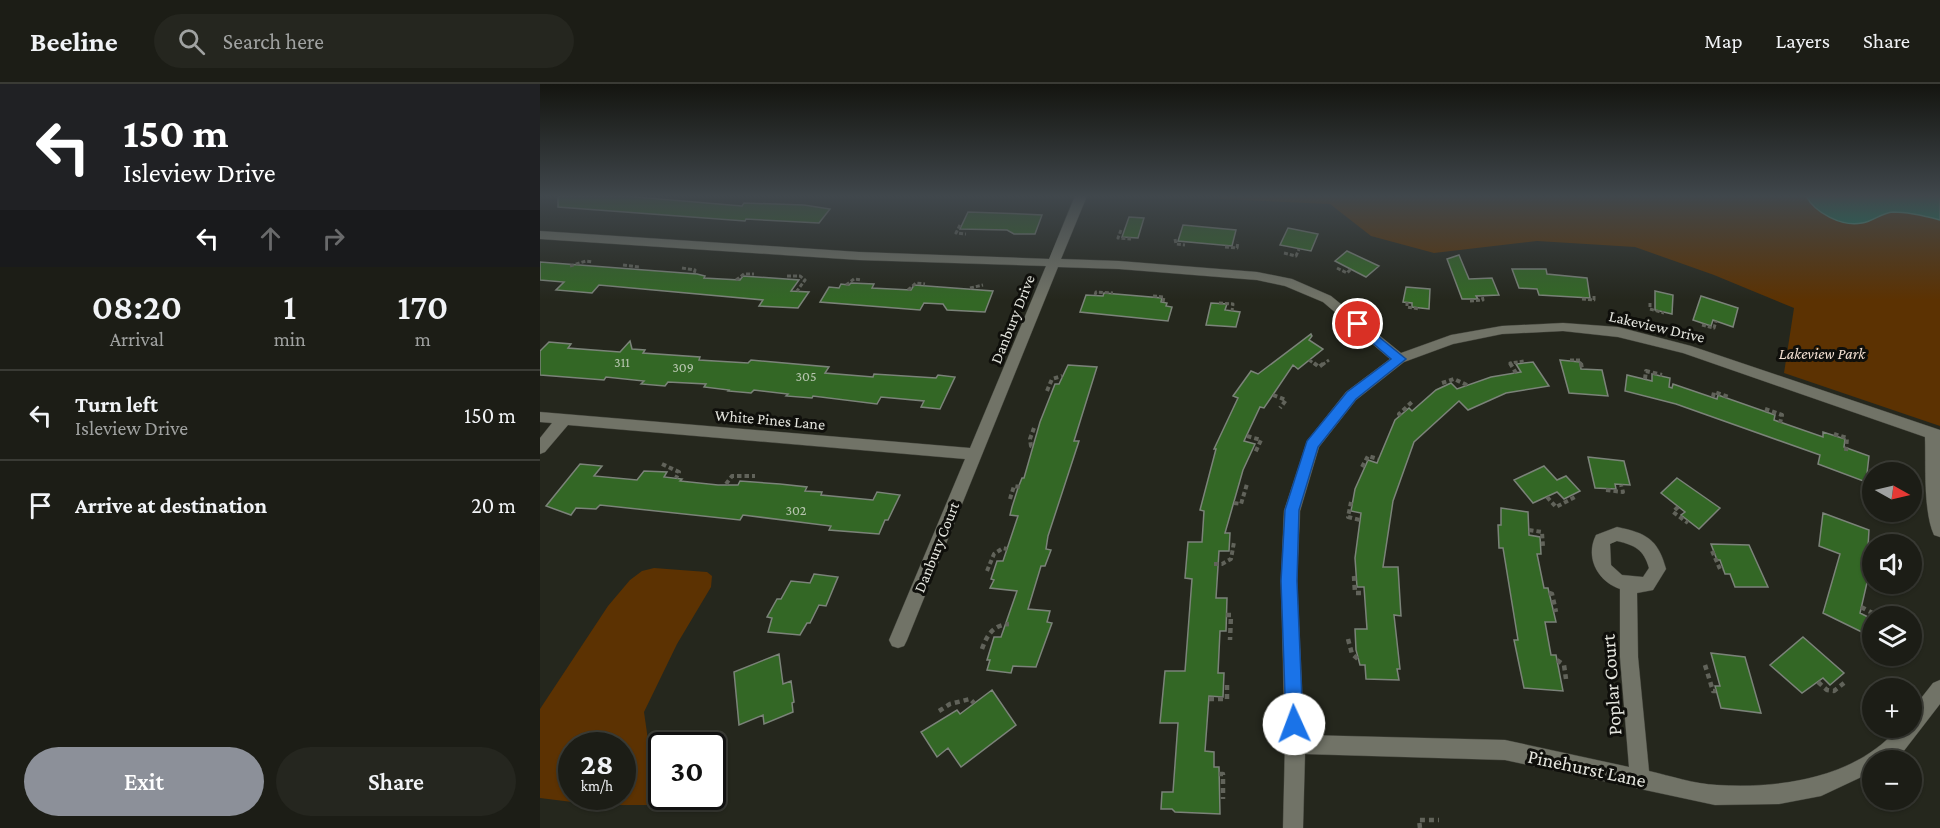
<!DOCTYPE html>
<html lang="en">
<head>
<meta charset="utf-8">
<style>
	:root { --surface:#1c1d16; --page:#25261f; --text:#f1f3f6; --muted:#a0a2a1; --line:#3a3b35; --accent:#8c9099 }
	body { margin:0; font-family:"Crimson Pro",serif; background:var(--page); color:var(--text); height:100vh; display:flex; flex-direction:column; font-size:22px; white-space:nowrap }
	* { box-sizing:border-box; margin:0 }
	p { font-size:20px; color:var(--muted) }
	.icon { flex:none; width:33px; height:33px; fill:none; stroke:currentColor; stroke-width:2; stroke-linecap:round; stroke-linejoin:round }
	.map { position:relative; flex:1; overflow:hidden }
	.sheet { display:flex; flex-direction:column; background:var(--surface); width:540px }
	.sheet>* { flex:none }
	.guide { background:#202124; color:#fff; overflow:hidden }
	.needle { width:39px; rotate:98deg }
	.buttons { position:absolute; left:1322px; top:378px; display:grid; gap:12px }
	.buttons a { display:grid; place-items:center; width:60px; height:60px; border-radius:50%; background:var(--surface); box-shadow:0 2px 4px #0004,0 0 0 2px var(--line); font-size:30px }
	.speed { position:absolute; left:18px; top:648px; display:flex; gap:12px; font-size:30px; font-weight:700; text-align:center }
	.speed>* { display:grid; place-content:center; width:78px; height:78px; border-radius:50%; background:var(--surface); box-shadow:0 2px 4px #0004,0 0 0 2px var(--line); line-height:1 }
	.speed small { font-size:15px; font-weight:400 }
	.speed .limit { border:3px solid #111; border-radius:9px; background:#fff; color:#111 }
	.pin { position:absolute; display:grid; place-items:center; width:51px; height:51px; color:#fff; margin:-26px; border:3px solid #fff; border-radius:50%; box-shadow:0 2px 6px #0007 }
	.me { position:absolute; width:66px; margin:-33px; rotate:358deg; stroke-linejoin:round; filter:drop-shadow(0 0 4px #0008) }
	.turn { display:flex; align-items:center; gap:21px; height:126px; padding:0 24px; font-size:27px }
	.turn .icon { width:78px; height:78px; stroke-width:2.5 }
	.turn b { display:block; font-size:42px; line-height:51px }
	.lanes { display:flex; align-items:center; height:57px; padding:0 24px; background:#0003; justify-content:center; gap:30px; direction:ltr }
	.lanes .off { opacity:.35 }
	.eta { display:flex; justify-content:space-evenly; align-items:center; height:102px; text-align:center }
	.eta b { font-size:36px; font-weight:600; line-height:42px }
	.button { display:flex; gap:12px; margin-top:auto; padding:12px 24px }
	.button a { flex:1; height:69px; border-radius:36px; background:var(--accent); color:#fff; font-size:24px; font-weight:600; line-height:69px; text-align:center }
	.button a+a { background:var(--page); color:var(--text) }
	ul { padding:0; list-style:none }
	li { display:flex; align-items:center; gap:18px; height:90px; padding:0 24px; border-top:2px solid var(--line) }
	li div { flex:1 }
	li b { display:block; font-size:22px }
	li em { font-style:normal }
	header { display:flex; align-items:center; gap:36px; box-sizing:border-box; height:84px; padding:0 30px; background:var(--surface); border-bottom:2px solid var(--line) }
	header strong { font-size:28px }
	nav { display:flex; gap:33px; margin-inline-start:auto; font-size:21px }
	.search { width:420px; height:54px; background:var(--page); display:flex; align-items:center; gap:15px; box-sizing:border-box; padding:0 21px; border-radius:33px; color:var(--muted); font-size:22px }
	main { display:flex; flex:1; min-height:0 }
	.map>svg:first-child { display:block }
	.green { fill:#5c3202; fill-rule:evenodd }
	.water { fill:#0f8763; stroke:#4fa388; stroke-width:1.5 }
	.building { fill:#336725; stroke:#7b8379; stroke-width:1.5 }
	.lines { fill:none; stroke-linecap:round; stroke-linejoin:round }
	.street-casing { stroke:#42433b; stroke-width:1 }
	.path-far2 { stroke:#61635a; stroke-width:3; stroke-dasharray:4 2; stroke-linecap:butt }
	.path-far1 { stroke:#61635a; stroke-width:4; stroke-dasharray:4.5 3; stroke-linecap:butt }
	.path { stroke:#61635a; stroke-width:4.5; stroke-dasharray:5 4; stroke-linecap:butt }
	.street { fill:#717367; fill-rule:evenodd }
	.route { fill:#1a73e8; stroke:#114b97; stroke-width:1.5 }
	.labels { text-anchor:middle; stroke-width:6; stroke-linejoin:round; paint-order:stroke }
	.number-label { font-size:14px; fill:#b8c6b0 }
	.street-label { font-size:16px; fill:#e4e5de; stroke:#0f0f0b }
	.park-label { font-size:16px; font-style:italic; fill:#f2dfd1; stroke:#0f0f0b }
	.near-street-label { font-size:20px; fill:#e4e5de; stroke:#0f0f0b }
</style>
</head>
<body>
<header>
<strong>Beeline</strong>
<div class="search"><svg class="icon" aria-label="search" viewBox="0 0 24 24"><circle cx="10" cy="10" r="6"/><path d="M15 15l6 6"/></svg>Search here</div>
<nav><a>Map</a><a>Layers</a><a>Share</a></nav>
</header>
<main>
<section class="sheet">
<div class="guide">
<div class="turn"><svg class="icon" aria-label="left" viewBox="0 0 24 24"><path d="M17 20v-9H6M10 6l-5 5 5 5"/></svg><div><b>150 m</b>Isleview Drive</div></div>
<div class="lanes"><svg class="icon" aria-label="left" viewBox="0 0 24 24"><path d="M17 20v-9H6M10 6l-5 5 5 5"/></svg><svg class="icon off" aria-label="ahead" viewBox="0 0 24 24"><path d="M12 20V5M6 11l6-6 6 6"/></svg><svg class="icon off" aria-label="right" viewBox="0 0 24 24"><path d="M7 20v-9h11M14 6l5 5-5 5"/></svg></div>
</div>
<div class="eta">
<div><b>08:20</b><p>Arrival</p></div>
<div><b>1</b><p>min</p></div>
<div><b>170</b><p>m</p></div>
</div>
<ul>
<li><svg class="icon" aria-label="left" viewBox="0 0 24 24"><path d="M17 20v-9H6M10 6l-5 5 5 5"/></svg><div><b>Turn left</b><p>Isleview Drive</p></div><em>150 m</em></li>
<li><svg class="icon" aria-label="arrive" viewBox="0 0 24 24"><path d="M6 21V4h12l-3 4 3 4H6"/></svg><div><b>Arrive at destination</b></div><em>20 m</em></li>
</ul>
<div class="button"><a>Exit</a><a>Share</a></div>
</section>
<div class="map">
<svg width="1400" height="744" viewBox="0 0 1400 744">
	<rect width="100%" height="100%" fill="#25271d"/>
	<path class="green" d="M680,112H1400V342L1244,289L1254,224L1174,191L1095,163L997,157L894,169L831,152L790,120L680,115Z
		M114,484L167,488L172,492L171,503L137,560L104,628L109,663L121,679L122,712L129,713L117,721H56L0,714V625L68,522L90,496L102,487ZM32,662H82V712H32Z"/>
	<path class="water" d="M1266,112H1400V136C1385,132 1369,128 1353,128C1341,129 1332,138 1322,139C1302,143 1275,129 1266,112Z"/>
	<path class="building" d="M18,112H84L202,122L204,119L264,121L290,125L279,139L206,135L205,137L18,123Z
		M428,128L482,130L502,131L495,150H474L467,146L420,145Z
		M589,133L604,134L598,154L582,153Z
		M643,141L696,146L692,162L638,157Z
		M748,144L778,150L771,167L740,161Z
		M807,167L839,182L826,193L795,177Z
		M919,171L929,195L952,194L959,211L936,212L938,215H922L907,175Z
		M0,178L157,190L165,192L164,194L200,196L203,192L259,196L251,207L269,208L258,224L219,222L223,216L59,201L52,209L16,206L24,198L0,196Z
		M972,185H1006L1007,190L1047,194L1050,214L999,211L997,205L979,204Z
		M311,199L334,200L332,204L371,206L374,201L453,207L445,228L407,226L403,220L384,219L380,226L280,218L289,203L299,204L301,200L309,201Z
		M866,203L890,205L889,225L872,223V219L863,218Z
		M1115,207L1133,211L1132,230L1115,226Z
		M564,209L622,214L621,218L627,219L626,222L632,223L628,237L540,228L546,211L563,212Z
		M1161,212L1198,224L1193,243L1173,236L1171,242L1153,236Z
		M671,219L687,220L685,226L700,228L696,243L666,241Z
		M771,250L772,252L769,256L783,265L758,285L753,281L724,324L720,323L704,357L715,360L703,386L685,449H690L689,467H679L676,514H687L686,547H680L678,589H684L683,613L669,612L665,667L674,668V683H679L680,730L635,728L632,725H621L622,708H633L638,639H620L625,587H645L652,495L645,494L648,458H662L664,427L660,426L676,365H674L698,314L693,312L711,287L718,290Z
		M90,257L92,265L105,266L103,269L160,273L159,276L208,279L211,276L289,283L285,289L333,293L334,290L396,294L398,291L415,293L400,325L381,323L384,317L341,313L337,320L273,312L272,314L246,312L248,310L214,306L211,309L188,307L189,306L164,303L166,300L128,298L125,302L101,300L104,297L66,293L64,296L0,291V267L9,258L31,260L28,264L80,268Z
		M1020,276L1040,278L1041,285L1062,286L1068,312L1029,309Z
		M993,278L1009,302L966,309L928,326L919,317L874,358L853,417L843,483H858L861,532L854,531L860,585H857L859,596L826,595L825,581H820L816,566L815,545H827L824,503H817L815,474L821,429L811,427L815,405L828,376L837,379L855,336L869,324L872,327L896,306L911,299L917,305L951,293L981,288L976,280Z
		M528,281L557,283L534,357H539L508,452L506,465L511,466L505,482H501L488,525L510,527L507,538L512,539L496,583L473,582L471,589L447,586L450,576H447L454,553H461L477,507L450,504L454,496L451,495L457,477H463L478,432L470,431L472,423L478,404L482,394H484L500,338L515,300H519Z
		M1112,290L1130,294L1129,303L1132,304L1133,300L1177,315L1178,311L1235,331L1234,336L1283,353V348L1305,355L1304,363L1329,372L1326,398L1278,380L1280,371L1136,320L1085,307L1087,291L1112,297Z
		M1048,373L1084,377L1090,401L1075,400L1076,405L1055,404Z
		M40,380L62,382L54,392L97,396L104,387L127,388L124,393L142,395L140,397L178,401H198L200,397L240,400L267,403L265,407L282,408L281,411L333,416L337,408L360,411L348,436H345L339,450L289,446L291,442L203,431L200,436L60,421L56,425L36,424L31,431L6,422Z
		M1004,382L1017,396L1026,392L1040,407L1024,415L1017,408L993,419L974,396Z
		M1137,394L1180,424L1159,445L1141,431L1145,428L1121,409Z
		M961,424L988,428L989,451L1000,453L1001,470H997L1004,504H1008L1016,538H1005L1011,571H1016L1023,607L984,604L974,556H978L963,464H959L958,441H961Z
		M1283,429L1329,446L1328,463L1332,465V477L1320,529L1332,535V553L1283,529L1300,470L1279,462Z
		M1171,460L1209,461L1228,503H1195L1190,490H1185L1180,476H1177Z
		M274,490L298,493L286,522L279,521L270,539H267L260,551L228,548L232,534L227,533L237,515H241L251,497L270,499Z
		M1263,553L1304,589L1290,601L1283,594L1262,609L1230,581Z
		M1171,569L1205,573L1221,629L1181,624L1175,602H1180Z
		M239,570L243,600L251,597L254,618L252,619L253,628L224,640L223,631L199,641L194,588Z
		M452,606L476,641L421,683L408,664L397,673L381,648L417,626L420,630Z"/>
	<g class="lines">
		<g class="street-casing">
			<path id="street" d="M535,112H547L521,175L579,177L717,188L752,195L791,212L861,269L911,251L962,242L1023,239L1078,243L1151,262L1400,346V453L1394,451C1383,427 1386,380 1385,353L1143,269L1078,253L1023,247L962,250L913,260L864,278L816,316L779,363L760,427L757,497L764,651L965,656L1089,683L1080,573V505C1057,497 1045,473 1056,451L1077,443C1106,449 1118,455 1126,485L1113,506L1097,509L1098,573L1109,687C1131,692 1154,700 1177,701C1239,705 1316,694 1358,644H1371V627L1393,599L1400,596V620L1363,668L1350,676H1332V688L1281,712L1239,720L1175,721L965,676L765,670L763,744H743L745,660L741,497L744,427L767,357L806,308L850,275L783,218L745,202L717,196L579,185L518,183L367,556L364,562L358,564L352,562L349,556L425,375L28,341L5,368L0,370V354L12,339L0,338V328L430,364L506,182L319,176L0,155V147L319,168L509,175ZM1077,457C1095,461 1104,466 1109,484L1103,493L1082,491L1071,481L1070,460Z"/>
		</g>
		<path class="path-far2" d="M420,141L416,149L426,150
			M581,146L578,154L591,155
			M635,155L636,160L645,161
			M685,163L697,164L698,158
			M744,169L756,172L759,165
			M83,181L99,183V185
			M30,182L46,177L53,178
			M142,184L155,186L154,190
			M797,184L807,189L811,185
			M247,192H260L265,196L257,207
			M196,196L204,190H214
			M306,201L314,195L322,196
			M430,204L443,201
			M368,206L376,199L385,200
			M555,211L556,208L573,209
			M613,212L624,213L623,218
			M1042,215L1054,216V210
			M930,217L943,216L942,211
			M867,218V223L880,225
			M679,219L693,220L692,227
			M1110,219V225L1124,229
			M1162,241L1174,244L1176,237
			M769,276L776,281
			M1030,276H1040L1041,281
			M782,281L789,276
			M971,281L970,279L984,277"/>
		<path class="path-far1" d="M774,279L779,283L784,279
			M970,279L976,289
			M1041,279L1042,285
			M1105,295L1106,287L1122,291
			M902,299L914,295L927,301
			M507,307L512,295L522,292
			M733,311L746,316L740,324
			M1173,313L1174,308L1189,313
			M1225,325L1242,331L1240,339
			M861,331L859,330L872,318
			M494,344L490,355L491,362L494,363
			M1294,350L1307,354L1306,367
			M707,352L721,356L715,369
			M122,380L139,388L136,394
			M822,383L828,372L838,375
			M186,400L192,392H215
			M1066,406L1083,408L1081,401
			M1007,413L1016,423L1035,413
			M470,415L474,402L480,403
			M811,418L808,433L820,436
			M694,419L701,420L707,400
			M1138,423L1133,428L1148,439
			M989,446L1002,448L1003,462
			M1328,462L1332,463
			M1172,467L1180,485H1183
			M674,480H682L691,475L694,458
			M447,487L454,470L463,464L467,465"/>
		<path class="path" d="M814,492L815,509H824
			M1009,509L1012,510L1016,528
			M1321,523L1338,532
			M686,531H691L690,556
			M808,555L812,570L820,577
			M442,565C447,551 453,541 469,540
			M1017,576L1024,581L1026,595
			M1165,581L1173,607H1176
			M1278,598L1287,606L1294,607L1304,599
			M669,615H687V600
			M399,627L410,620L430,615L434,619
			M679,690H683V715
			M880,744L879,736H899"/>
		<use href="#street" class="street"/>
	</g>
	<linearGradient id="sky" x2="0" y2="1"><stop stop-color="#141510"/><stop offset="0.52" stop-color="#40474c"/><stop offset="1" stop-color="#40474c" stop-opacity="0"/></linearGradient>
	<rect width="1400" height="216" fill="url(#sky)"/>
	<path class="route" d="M818,236L866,275L816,315L778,363L759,426L757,497L763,640L760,647L754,649L748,647L746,640L741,497L745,426L767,357L807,308L851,275L814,243L812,240Z"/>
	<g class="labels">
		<g class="number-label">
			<text x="82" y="283">311</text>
			<text x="143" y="288">309</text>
			<text x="266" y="297">305</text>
			<text x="256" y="431">302</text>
		</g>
		<g class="street-label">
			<text transform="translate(472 235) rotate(-68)" y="6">Danbury Drive</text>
			<text transform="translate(1117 242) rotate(13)" y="6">Lakeview Drive</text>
			<text transform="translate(230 335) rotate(5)" y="6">White Pines Lane</text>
			<text transform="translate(396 463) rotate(-68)" y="6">Danbury Court</text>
		</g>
		<g class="park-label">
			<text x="1282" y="275">Lakeview Park</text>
		</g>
		<g class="near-street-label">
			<text transform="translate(1071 601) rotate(-94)" y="7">Poplar Court</text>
			<text transform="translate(1047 684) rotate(12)" y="7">Pinehurst Lane</text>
		</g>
	</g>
</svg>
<div class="buttons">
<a><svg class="needle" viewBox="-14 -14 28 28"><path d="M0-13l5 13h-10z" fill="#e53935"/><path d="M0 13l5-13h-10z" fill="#a0a2a1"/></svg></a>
<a><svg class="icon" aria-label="sound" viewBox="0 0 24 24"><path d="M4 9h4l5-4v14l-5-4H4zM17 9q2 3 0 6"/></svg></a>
<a><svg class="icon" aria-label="layers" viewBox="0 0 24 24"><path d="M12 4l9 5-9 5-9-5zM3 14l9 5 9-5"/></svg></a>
<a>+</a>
<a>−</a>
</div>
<div class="speed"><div>28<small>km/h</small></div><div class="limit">30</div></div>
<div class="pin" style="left:818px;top:240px;background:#d93025"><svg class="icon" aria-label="arrive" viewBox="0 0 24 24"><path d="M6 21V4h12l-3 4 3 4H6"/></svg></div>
<svg class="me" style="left:754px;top:640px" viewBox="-20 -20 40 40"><circle r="19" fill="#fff"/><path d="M0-13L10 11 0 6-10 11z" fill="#1a73e8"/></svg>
</div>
</main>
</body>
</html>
